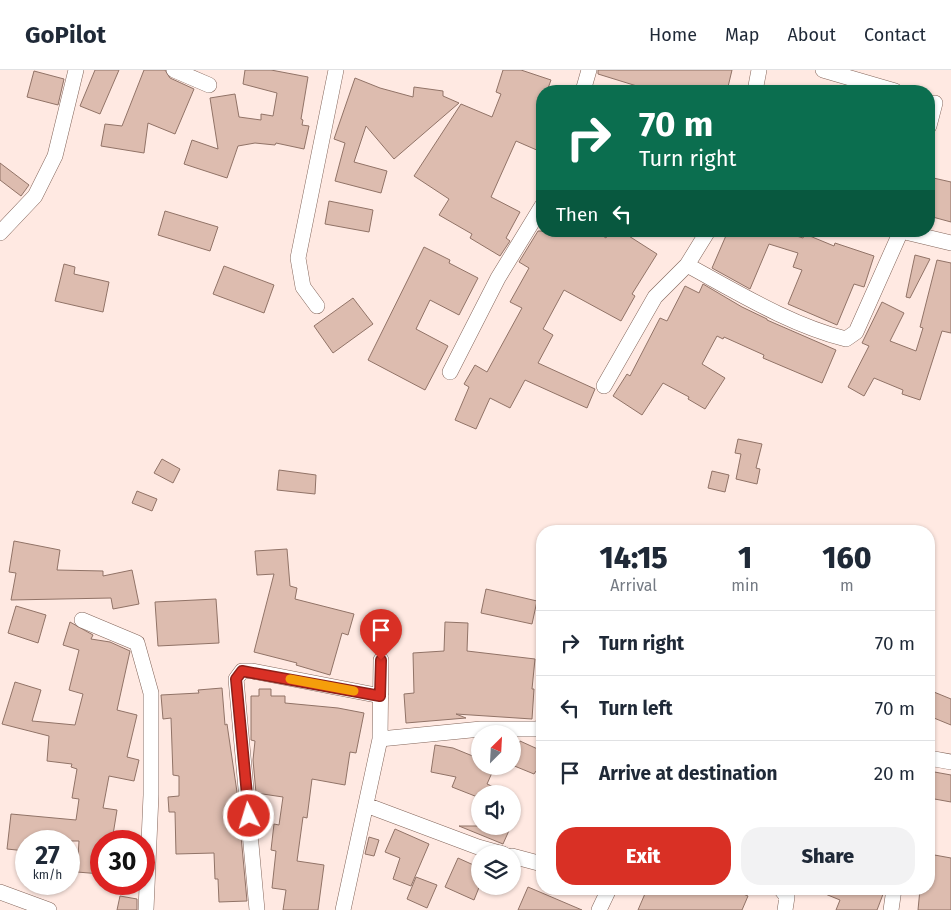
<!DOCTYPE html>
<html lang="en">
<head>
<meta charset="utf-8">
<style>
	:root { --surface:#fff; --page:#f2f2f3; --text:#1f2937; --muted:#747a83; --line:#e0e1e3; --accent:#d93025 }
	body { margin:0; font-family:"Fira Sans",sans-serif; background:var(--page); color:var(--text); height:100vh; display:flex; flex-direction:column; font-size:19px; white-space:nowrap }
	* { box-sizing:border-box; margin:0 }
	p { font-size:16px; color:var(--muted) }
	.icon { flex:none; width:28px; height:28px; fill:none; stroke:currentColor; stroke-width:2; stroke-linecap:round; stroke-linejoin:round }
	.map { position:relative; flex:1; overflow:hidden }
	.drawer { position:absolute; left:536px; top:455px; width:399px; height:370px; display:flex; flex-direction:column; background:var(--surface); border-radius:20px; box-shadow:0 1px 4px #0004 }
	.drawer>* { flex:none }
	.hud { position:absolute; left:536px; top:15px; width:399px; height:152px; border-radius:20px; box-shadow:0 1px 4px #0004; background:#0b6e4f; color:#fff; overflow:hidden }
	.needle { width:32px; rotate:24deg }
	.tools { position:absolute; left:471px; top:655px; display:grid; gap:10px }
	.tools a { display:grid; place-items:center; width:50px; height:50px; border-radius:50%; background:var(--surface); box-shadow:0 1px 4px #0004; font-size:25px }
	.speed { position:absolute; left:15px; top:760px; display:flex; gap:10px; font-size:25px; font-weight:700; text-align:center }
	.speed>* { display:grid; place-content:center; width:65px; height:65px; border-radius:50%; background:var(--surface); box-shadow:0 1px 4px #0004; line-height:1 }
	.speed small { font-size:12px; font-weight:400 }
	.speed .limit { border:8px solid #d22; background:#fff; color:#111 }
	.pin { position:absolute; display:grid; place-items:center; width:42px; height:42px; color:#fff; margin:-51px -21px; border-radius:50% 50% 50% 0; rotate:-45deg; box-shadow:0 0 5px #0007 }
	.pin .icon { rotate:45deg }
	.me { position:absolute; width:55px; margin:-28px; rotate:355deg; stroke-linejoin:round; filter:drop-shadow(0 0 4px #0008) }
	.turn { display:flex; align-items:center; gap:18px; height:105px; padding:0 20px; font-size:22px }
	.turn .icon { width:65px; height:65px; stroke-width:2.5 }
	.turn b { display:block; font-size:35px; line-height:42px }
	.then { display:flex; align-items:center; height:48px; padding:0 20px; background:#0003; gap:10px; font-size:19px }
	.eta { display:flex; justify-content:space-evenly; align-items:center; height:85px; text-align:center }
	.eta b { font-size:30px; font-weight:800; line-height:35px }
	.cta { display:flex; gap:10px; margin-top:auto; padding:10px 20px }
	.cta a { flex:1; height:58px; border-radius:20px; background:var(--accent); color:#fff; font-size:20px; font-weight:800; line-height:58px; text-align:center }
	.cta a+a { background:var(--page); color:var(--text) }
	ul { padding:0; list-style:none }
	li { display:flex; align-items:center; gap:15px; height:65px; padding:0 20px; border-top:1px solid var(--line) }
	li div { flex:1 }
	li b { display:block; font-size:19px }
	li em { font-style:normal }
	header { display:flex; align-items:center; gap:30px; box-sizing:border-box; height:70px; padding:0 25px; background:var(--surface); border-bottom:1px solid var(--line) }
	header strong { font-size:24px }
	nav { display:flex; gap:28px; margin-inline-start:auto; font-size:18px }
	.map>svg:first-child { display:block }
	.building { fill:#ddbcaf; stroke:#917367 }
	.lines { fill:none; stroke-linecap:round; stroke-linejoin:round }
	.minor-casing { stroke:#83655a; stroke-width:16 }
	.minor { stroke:#fff; stroke-width:15 }
	.route-casing { stroke:#8d1f18; stroke-width:12 }
	.route { stroke:#d93025; stroke-width:9 }
	.slow { stroke:#f59e0b; stroke-width:9 }
</style>
</head>
<body>
<header>
<strong>GoPilot</strong>
<nav><a>Home</a><a>Map</a><a>About</a><a>Contact</a></nav>
</header>
<div class="map">
<svg width="951" height="840" viewBox="0 0 951 840">
	<rect width="100%" height="100%" fill="#ffe9e2"/>
	<path class="building" d="M95,0H119L100,44L80,36Z
		M144,0H165L170,8L194,19L175,64L148,53L144,83L101,76L105,54L122,56Z
		M245,0H271L308,7L301,49L303,50L302,55L309,56L304,79L276,73L275,75L255,73L238,76L227,108L184,94L192,70L218,79L210,28L235,24L239,47L261,50V44L273,46L277,23L243,14Z
		M503,0H521L551,10L547,21H542V37L537,55L542,57V74L539,81L516,71L491,127L520,142L506,168L510,171L500,186L470,168L472,164L439,145L449,129L414,106L461,34L492,47L501,24L496,22Z
		M598,0H732L727,21H681L662,16L661,21H653L598,4Z
		M34,1L64,9L58,35L27,27Z
		M355,8L380,18L413,27L414,17L443,21V26L459,33L394,89L366,56L354,92L387,101L381,123L335,111L345,73L334,69Z
		M0,93L29,115L21,126L0,110Z
		M929,107L951,112V152L929,146Z
		M329,131L373,140L369,162L325,154Z
		M165,141L218,157L210,181L158,165Z
		M538,161H595L606,168L610,161H621L657,184L632,224L635,226L621,251L564,220L543,259L553,265L538,293L595,319L587,338L525,310L510,338L490,328L476,359L455,350L469,317L464,314L475,295L487,302L522,238L510,232L529,198L519,192Z
		M728,161H780L803,168L805,164L834,176L835,173L874,186L864,217L854,214L837,255L788,234L802,200L793,197L798,183L769,174L750,219L712,198Z
		M424,177L450,190L449,193L478,208L459,245L430,230L416,259L448,276L425,320L368,290Z
		M915,185L930,189L910,228L906,227Z
		M937,190L951,193V263L942,261L920,330L902,324L903,320L874,308L864,326L848,317L869,276L862,273L882,232L904,243L890,271L916,281L923,258L920,257Z
		M64,194L75,197L74,204L109,212L103,242L55,231Z
		M224,196L274,215L264,243L213,224Z
		M703,214L742,237L767,249V250L836,280L822,313L763,288L764,285L724,267L723,269L717,266L702,294L725,308L705,339L688,329L689,327L663,313L642,345L613,326L627,304L630,306L660,248L667,251L685,216L699,223Z
		M353,228L373,254L333,283L314,256Z
		M738,369L762,374L756,398L760,399L757,414L736,409L741,384L735,383Z
		M162,389L180,399L173,413L154,403Z
		M279,400L316,405L315,424L277,420Z
		M712,401L729,405L725,422L708,418Z
		M137,421L157,429L152,441L132,433Z
		M14,471L60,480L57,500L103,501V506L132,500L139,534L113,539L111,528L11,530L16,503L9,502Z
		M287,479L290,516L297,518L295,529L354,544L348,565L342,563L330,605L296,595L297,593L254,582L274,504L257,505L255,481Z
		M486,519L537,531L532,554L481,543Z
		M216,529L219,573L158,576L155,532Z
		M16,536L46,545L38,573L8,563Z
		M70,552L93,565L91,569L110,572L130,581L117,640L137,645L127,687L139,690L134,711L109,706L103,738L117,740L112,771H101V804L77,802L79,771H26V781L7,779L11,744L76,750L79,729L72,728L77,699L71,697L72,694L47,691L49,666L2,654L15,612L41,620L32,651L75,655L83,624L69,620L79,580L63,575Z
		M445,552L468,553L467,581L535,589L532,619H534L532,649L456,644L466,648L406,653L404,624L414,623L413,583L444,581Z
		M222,618L225,655L227,654L237,722L247,831L219,832L218,809H215L214,783L176,784L175,742H169L168,727L179,726V706L173,705L171,648L163,649L161,625L199,623L198,620Z
		M259,619H271V626H285V633L338,638L364,643L356,683L350,682L345,715L312,709L307,748L303,747L297,791L324,795L318,840H283L286,820L272,818L276,781L271,780L274,754L279,755L283,727L256,723L253,690L255,671L251,670V626H259Z
		M929,620L951,629V655L929,646Z
		M520,671L542,681V703L536,701L534,704L512,695V678L517,680Z
		M435,675L453,678L480,689V696H495L487,714L510,724H480V728L452,717L456,707L431,702Z
		M929,701L951,705V732L929,728Z
		M459,756H511L503,774Z
		M395,759L429,774L411,816L393,809L400,788L385,782Z
		M369,767L379,770L374,786L365,784Z
		M929,784L951,788V840H918L920,819H929Z
		M458,788L480,798V815L474,830L445,817Z
		M416,807L437,815L427,838L407,829Z
		M528,817L582,840H518Z
		M647,819H731L748,826L742,840H638Z
		M813,819H885L877,840H836L840,830Z
		M120,826L137,829V840H117Z"/>
	<g class="lines">
		<g class="minor-casing">
			<path id="minor" d="M174,0L209,15
				M823,0L895,21
				M583,21L589,0
				M755,21L759,0
				M929,56L935,33
				M0,163L35,126L55,86L76,0
				M687,195C737,222 790,255 846,269L856,262L901,161L951,173
				M317,236L303,217L298,188L336,0
				M450,302L498,208L542,136
				M604,316L655,227L687,195L708,161
				M82,550L137,573L151,623V725L146,840
				M380,669L481,659H536L542,657
				M929,688L951,692
				M366,735L478,777L503,784
				M512,786L542,794
				M781,819L787,827L785,840
				M0,822L49,840
				M257,840L236,609L242,601H252L381,626
				M343,840L380,669L381,590
				M599,840L609,819
				M891,840L894,819"/>
		</g>
		<use href="#minor" class="minor"/>
	</g>
	<g class="lines">
		<g class="route-casing">
			<path id="route" d="M249,746L236,609L242,601L380,626L381,590"/>
		</g>
		<use href="#route" class="route"/>
		<path class="slow" d="M290,609L354,621"/>
	</g>
</svg>
<div class="tools">
<a><svg class="needle" viewBox="-14 -14 28 28"><path d="M0-13l5 13h-10z" fill="#e53935"/><path d="M0 13l5-13h-10z" fill="#747a83"/></svg></a>
<a><svg class="icon" aria-label="sound" viewBox="0 0 24 24"><path d="M4 9h4l5-4v14l-5-4H4zM17 9q2 3 0 6"/></svg></a>
<a><svg class="icon" aria-label="layers" viewBox="0 0 24 24"><path d="M12 4l9 5-9 5-9-5zM3 14l9 5 9-5"/></svg></a>
</div>
<div class="speed"><div>27<small>km/h</small></div><div class="limit">30</div></div>
<div class="pin" style="left:381px;top:590px;background:#d93025"><svg class="icon" aria-label="arrive" viewBox="0 0 24 24"><path d="M6 21V4h12l-3 4 3 4H6"/></svg></div>
<svg class="me" style="left:249px;top:746px" viewBox="-20 -20 40 40"><circle r="17" fill="#d93025" stroke="#fff" stroke-width="3"/><path d="M0-11L8 9 0 5-8 9z" fill="#fff"/></svg>
<div class="hud">
<div class="turn"><svg class="icon" aria-label="right" viewBox="0 0 24 24"><path d="M7 20v-9h11M14 6l5 5-5 5"/></svg><div><b>70 m</b>Turn right</div></div>
<div class="then">Then<svg class="icon" aria-label="left" viewBox="0 0 24 24"><path d="M17 20v-9H6M10 6l-5 5 5 5"/></svg></div>
</div>
<section class="drawer">
<div class="eta">
<div><b>14:15</b><p>Arrival</p></div>
<div><b>1</b><p>min</p></div>
<div><b>160</b><p>m</p></div>
</div>
<ul>
<li><svg class="icon" aria-label="right" viewBox="0 0 24 24"><path d="M7 20v-9h11M14 6l5 5-5 5"/></svg><div><b>Turn right</b></div><em>70 m</em></li>
<li><svg class="icon" aria-label="left" viewBox="0 0 24 24"><path d="M17 20v-9H6M10 6l-5 5 5 5"/></svg><div><b>Turn left</b></div><em>70 m</em></li>
<li><svg class="icon" aria-label="arrive" viewBox="0 0 24 24"><path d="M6 21V4h12l-3 4 3 4H6"/></svg><div><b>Arrive at destination</b></div><em>20 m</em></li>
</ul>
<div class="cta"><a>Exit</a><a>Share</a></div>
</section>
</div>
</body>
</html>
